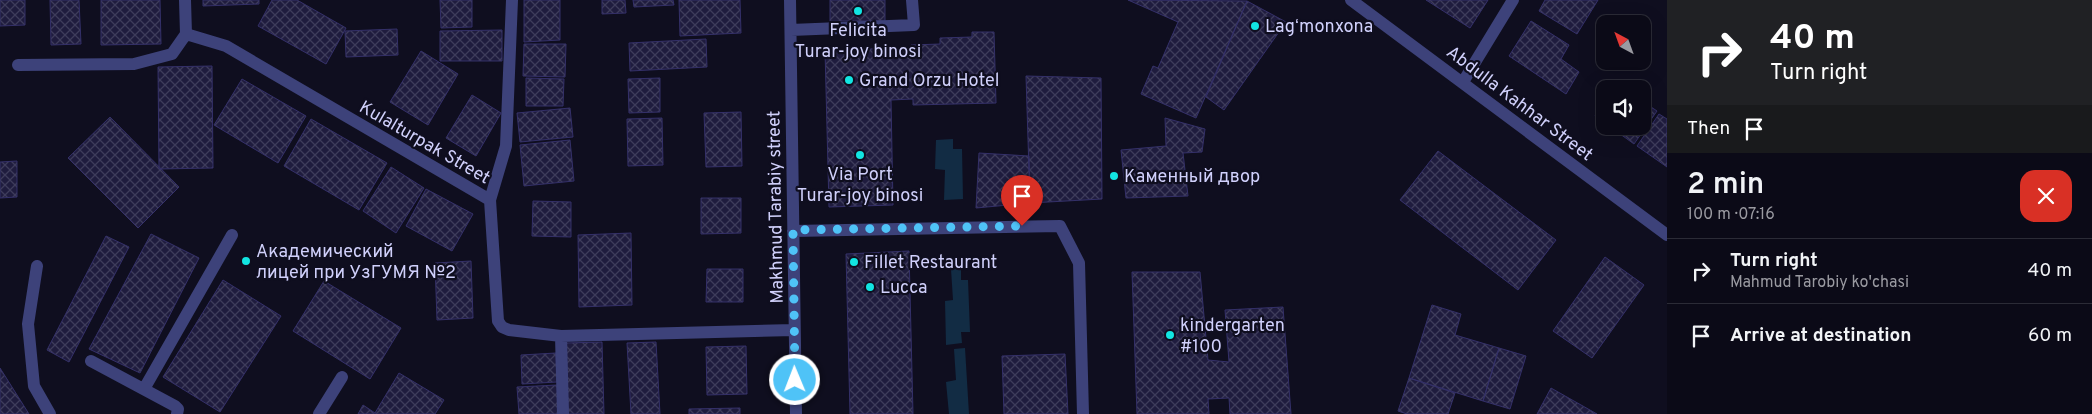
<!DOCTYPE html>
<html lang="en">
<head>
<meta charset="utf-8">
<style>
	:root { --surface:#0b0a17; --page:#191824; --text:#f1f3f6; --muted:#9a9aa1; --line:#2b2b36 }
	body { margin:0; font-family:Overpass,sans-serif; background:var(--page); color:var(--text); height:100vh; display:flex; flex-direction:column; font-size:19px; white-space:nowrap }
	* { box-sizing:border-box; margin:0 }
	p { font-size:16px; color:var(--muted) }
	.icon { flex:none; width:28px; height:28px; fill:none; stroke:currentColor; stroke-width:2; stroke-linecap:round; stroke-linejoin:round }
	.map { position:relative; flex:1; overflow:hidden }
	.panel { display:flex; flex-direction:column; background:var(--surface); width:425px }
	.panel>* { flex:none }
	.top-card { background:#202124; color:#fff; overflow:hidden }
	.needle { width:32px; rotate:319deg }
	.fabs { position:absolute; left:1596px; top:15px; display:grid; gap:10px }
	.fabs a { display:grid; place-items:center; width:55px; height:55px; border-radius:10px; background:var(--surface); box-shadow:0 5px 20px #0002,0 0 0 1px var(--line); font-size:25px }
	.pin { position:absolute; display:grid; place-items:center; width:42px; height:42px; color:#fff; margin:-51px -21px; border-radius:50% 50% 50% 0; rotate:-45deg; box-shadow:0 0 5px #0007 }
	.pin .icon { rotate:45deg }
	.me { position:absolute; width:55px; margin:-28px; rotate:359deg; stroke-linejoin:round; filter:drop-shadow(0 0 4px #0008) }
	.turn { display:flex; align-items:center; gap:18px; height:105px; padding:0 20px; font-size:22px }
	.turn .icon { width:65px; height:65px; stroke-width:2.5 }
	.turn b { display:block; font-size:35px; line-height:42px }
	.then { display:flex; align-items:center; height:48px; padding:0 20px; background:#0003; gap:10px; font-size:19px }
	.round { display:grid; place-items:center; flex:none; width:52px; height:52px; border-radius:15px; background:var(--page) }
	.headline { display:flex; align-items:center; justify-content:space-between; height:85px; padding:0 20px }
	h1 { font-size:30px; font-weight:600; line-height:38px }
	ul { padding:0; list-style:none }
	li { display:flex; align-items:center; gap:15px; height:65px; padding:0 20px; border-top:1px solid var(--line) }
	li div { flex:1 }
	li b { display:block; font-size:19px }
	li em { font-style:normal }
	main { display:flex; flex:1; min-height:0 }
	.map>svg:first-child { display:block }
	.water { fill:#122c44 }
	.building { fill:url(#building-cross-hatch); stroke:#343069 }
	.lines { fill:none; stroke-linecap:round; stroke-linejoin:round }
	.minor { stroke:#3d427a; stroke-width:12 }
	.route { stroke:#4fc3f7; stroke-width:9; stroke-dasharray:0 16.2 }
	.poi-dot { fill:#12e5e2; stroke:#0f0e1f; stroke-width:2 }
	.labels { text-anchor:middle; stroke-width:4.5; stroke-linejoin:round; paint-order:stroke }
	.poi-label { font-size:18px; fill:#d0d0fb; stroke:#0f0e1f; text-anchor:start }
	.street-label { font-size:18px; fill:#d0d0fb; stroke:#0f0e1f }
</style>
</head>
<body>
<main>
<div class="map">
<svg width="1667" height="414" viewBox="0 0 1667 414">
	<defs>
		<pattern id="building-cross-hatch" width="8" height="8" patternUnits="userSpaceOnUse" patternTransform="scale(1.25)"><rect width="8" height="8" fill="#1f1c3e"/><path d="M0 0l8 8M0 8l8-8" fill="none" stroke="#3e3c5b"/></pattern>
	</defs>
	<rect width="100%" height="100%" fill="#0f0e1f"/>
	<path class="water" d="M953,139V149H962L963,199L944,200L945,170L935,169L936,140Z
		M961,268V280H968L970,332H961L962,343L946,345L945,301L953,300L951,269Z
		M965,348L969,414H949L946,382L956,380L954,349Z"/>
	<path class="building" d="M0,0H25V25L0,26Z
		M50,0H79L81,44L51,45Z
		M101,0H160L161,44L101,45Z
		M203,0H259V4L203,6Z
		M272,0H297L346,28L326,64L258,26Z
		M440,0H472V27L441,28Z
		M524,0H560V40L524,42Z
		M602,0H625L626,13L602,14Z
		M633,0H673L674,5L634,7Z
		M679,0H740L741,33L680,36Z
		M830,0H885V21H830Z
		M1128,0L1247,1L1196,118L1141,94L1153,66L1158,68L1178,22Z
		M1426,0H1488L1470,28Z
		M1545,0H1598L1577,34L1539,11Z
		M1247,1L1286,22L1224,110L1206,97Z
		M1531,21L1569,45L1561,59L1579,72L1566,94L1509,56Z
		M397,29L398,55L346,57L345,31Z
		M502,30V61H440V31Z
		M972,32H994L996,103L913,105V99L891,100L893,205L829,207L825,50L911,48V45L940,44V38L972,37Z
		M706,39L707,67L630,71L629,43Z
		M524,44H566L565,77L523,76Z
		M421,51L458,74L428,125L390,102Z
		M212,66L213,168L159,169L158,67Z
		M1026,76L1101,78L1102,199L1030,203Z
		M526,78L564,79L563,106H526Z
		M660,78V112L629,113L628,79Z
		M242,79L306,116L278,163L214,125Z
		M472,95L501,113L476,156L446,138Z
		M1605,101V124L1595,116Z
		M1642,101L1657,111L1634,144L1609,126H1642Z
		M570,108L573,137L520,142L517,113Z
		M741,112L742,166L706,167L704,113Z
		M1659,114L1667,119V167L1637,146Z
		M110,117L179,187L138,228L68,158Z
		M662,118L663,165L628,166L627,119Z
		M1165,118L1205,129L1202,152L1183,153L1188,196L1126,198L1121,150L1166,146Z
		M311,119L387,163L359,210L284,166Z
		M570,140L574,181L524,186L520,145Z
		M1438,151L1556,240L1518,290L1400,200Z
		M979,153L1029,156L1030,203L976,208Z
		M17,161V197L0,198V162Z
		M391,167L424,188L396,233L363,211Z
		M426,189L473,214L452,251L406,226Z
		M701,198H741V233L701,234Z
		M533,201L571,202V237L532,236Z
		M631,233L632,305L579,307L578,235Z
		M151,234L199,258L140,373L89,349Z
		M106,236L129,247L69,362L47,350Z
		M909,251L913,414H850L846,254Z
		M1605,257L1644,285L1592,358L1553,331Z
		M471,261L473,318L437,320L435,263Z
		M707,269H743V302H706Z
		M1132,272H1200L1208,360L1229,362L1225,310L1283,307L1291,414H1230L1229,398L1208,399L1209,414H1137Z
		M223,280L281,316L220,412L163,377Z
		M324,281L401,328L370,379L293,331Z
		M1432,305L1461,314L1455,335L1499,348L1483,401L1409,378Z
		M602,342L604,414H568L566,343Z
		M656,342L660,414H631L627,343Z
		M746,346L747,394L707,395L706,347Z
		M1499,348L1526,356L1510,409L1483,401Z
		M556,353L557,382L522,384L521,355Z
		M1065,354L1068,414H1004L1002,356Z
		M0,368L29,414H0Z
		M399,373L444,400L435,414H358L363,405L375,413Z
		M1409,378L1455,393L1448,414H1407L1398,411Z
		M557,385L559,414H519L517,387Z
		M1551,388L1597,414H1537Z
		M740,408V414H689V409Z"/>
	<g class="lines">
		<path class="minor" d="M185,0L186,34L226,46L490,200L498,321L502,327L509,330L561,336L794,330
			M790,0L796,414
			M1351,0L1667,235
			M791,30L914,25L912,0
			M18,65L134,64L172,54L186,34
			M1463,82L1513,0
			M490,200L506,146L512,0
			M793,231L1060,226L1079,263L1083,414
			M37,266L28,324L34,386L50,414
			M561,336L563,414
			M91,361L175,406L178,409L177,414
			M144,389L232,235
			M319,414L342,377"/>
	</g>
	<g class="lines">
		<path class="route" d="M795,380L793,230L1022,226"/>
	</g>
	<g class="poi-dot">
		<circle cx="858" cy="11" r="5"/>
		<circle cx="1255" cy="26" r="5"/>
		<circle cx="849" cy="80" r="5"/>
		<circle cx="860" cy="155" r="5"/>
		<circle cx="1114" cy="176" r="5"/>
		<circle cx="246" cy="261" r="5"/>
		<circle cx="854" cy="262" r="5"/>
		<circle cx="870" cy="287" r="5"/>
		<circle cx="1170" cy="335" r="5"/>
	</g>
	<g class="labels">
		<g class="poi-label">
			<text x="1265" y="32">Lagʻmonxona</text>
			<text x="858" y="36" text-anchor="middle">Felicita<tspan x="858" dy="21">Turar-joy binosi</tspan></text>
			<text x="859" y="86">Grand Orzu Hotel</text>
			<text x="860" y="180" text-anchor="middle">Via Port<tspan x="860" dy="21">Turar-joy binosi</tspan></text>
			<text x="1124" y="182">Каменный двор</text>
			<text x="256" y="257">Академический<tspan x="256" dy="21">лицей при УзГУМЯ №2</tspan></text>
			<text x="864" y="268">Fillet Restaurant</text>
			<text x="880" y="293">Lucca</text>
			<text x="1180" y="331">kindergarten<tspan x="1180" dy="21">#100</tspan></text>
		</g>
		<g class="street-label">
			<text transform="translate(1520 103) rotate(37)" y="6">Abdulla Kahhar Street</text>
			<text transform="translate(425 142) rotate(30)" y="6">Kulalturpak Street</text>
			<text transform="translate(775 207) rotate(-91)" y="6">Makhmud Tarabiy street</text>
		</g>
	</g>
</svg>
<div class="fabs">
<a><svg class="needle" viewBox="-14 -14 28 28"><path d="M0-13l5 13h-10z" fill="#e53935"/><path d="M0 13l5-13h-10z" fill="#9a9aa1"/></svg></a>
<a><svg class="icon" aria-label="sound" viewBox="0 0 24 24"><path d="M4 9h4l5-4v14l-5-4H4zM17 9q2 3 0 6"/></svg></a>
</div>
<div class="pin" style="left:1022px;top:226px;background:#d93025"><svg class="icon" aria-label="arrive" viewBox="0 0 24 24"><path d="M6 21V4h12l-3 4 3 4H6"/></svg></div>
<svg class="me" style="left:795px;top:380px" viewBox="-20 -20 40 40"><circle r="17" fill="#4fc3f7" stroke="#fff" stroke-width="3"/><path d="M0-11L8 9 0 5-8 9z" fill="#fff"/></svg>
</div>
<section class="panel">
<div class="top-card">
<div class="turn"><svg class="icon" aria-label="right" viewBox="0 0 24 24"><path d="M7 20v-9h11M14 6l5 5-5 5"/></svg><div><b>40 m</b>Turn right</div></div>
<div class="then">Then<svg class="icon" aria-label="arrive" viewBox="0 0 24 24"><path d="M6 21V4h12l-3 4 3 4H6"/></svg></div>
</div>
<div class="headline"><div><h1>2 min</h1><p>100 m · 07:16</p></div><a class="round" style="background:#d93025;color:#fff"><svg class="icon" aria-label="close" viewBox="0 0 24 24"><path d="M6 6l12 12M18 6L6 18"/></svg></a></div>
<ul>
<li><svg class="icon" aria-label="right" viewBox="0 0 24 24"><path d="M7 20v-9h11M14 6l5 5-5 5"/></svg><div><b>Turn right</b><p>Mahmud Tarobiy ko'chasi</p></div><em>40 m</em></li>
<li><svg class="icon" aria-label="arrive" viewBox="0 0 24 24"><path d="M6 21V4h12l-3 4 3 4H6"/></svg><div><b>Arrive at destination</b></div><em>60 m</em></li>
</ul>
</section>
</main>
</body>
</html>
